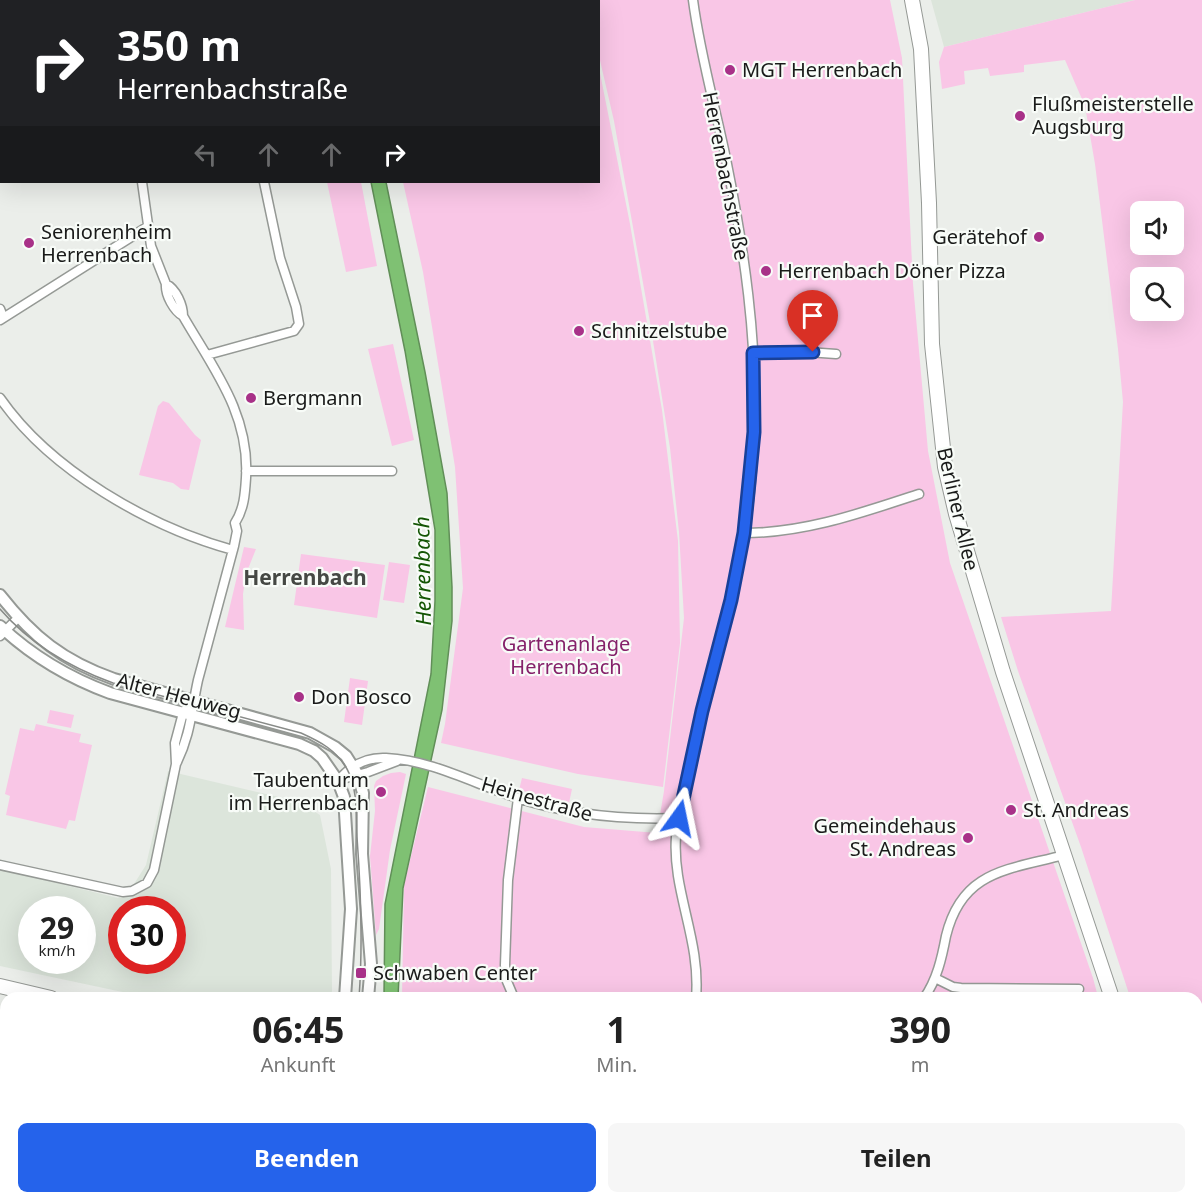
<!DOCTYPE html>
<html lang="de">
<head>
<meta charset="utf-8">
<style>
	:root { --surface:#fff; --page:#f6f6f6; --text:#222; --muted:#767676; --accent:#2563eb }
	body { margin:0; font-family:"Noto Sans",sans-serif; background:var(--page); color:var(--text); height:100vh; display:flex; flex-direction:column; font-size:22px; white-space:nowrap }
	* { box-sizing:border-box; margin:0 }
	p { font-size:20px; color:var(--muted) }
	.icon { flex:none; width:33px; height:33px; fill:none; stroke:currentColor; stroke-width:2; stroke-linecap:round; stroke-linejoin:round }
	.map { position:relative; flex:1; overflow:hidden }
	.details { position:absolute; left:0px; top:992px; width:1203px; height:212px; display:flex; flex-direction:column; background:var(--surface); border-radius:18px 18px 0 0; box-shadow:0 6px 24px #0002 }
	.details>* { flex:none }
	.top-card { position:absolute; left:0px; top:0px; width:600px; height:183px; box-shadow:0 6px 24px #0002; background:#202124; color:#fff; overflow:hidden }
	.fabs { position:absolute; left:1130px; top:201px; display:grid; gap:12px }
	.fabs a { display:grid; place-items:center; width:54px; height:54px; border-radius:9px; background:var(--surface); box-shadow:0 6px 24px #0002; font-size:30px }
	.speed { position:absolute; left:18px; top:896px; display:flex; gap:12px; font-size:30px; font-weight:700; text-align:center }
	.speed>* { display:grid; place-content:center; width:78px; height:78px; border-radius:50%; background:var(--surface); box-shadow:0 6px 24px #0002; line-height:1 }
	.speed small { font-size:15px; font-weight:400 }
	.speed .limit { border:9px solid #d22; background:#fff; color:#111 }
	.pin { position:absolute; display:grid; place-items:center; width:51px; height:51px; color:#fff; margin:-62px -26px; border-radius:50% 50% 50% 0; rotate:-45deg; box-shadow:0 0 6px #0007 }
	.pin .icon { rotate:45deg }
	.me { position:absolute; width:66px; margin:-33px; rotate:12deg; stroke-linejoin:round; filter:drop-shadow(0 0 4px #0008) }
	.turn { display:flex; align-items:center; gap:21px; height:126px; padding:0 18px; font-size:27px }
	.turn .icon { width:78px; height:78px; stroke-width:2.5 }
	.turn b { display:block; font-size:42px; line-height:51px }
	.lanes { display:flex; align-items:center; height:57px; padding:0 18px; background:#0003; justify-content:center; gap:30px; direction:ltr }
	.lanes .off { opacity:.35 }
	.eta { display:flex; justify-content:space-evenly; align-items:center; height:102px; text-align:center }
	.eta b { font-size:36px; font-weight:700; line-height:42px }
	.primary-button { display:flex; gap:12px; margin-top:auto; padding:12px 18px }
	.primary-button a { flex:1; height:69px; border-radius:9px; background:var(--accent); color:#fff; font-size:24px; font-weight:700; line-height:69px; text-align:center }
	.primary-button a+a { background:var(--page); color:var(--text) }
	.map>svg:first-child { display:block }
	.built { fill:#dce5db; fill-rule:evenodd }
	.green { fill:#f9c6e6; fill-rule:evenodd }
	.water { fill:#7fc173; stroke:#618f58; stroke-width:1.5 }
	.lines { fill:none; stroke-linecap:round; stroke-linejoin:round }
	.minor-casing { stroke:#959995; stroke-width:11 }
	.tertiary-casing { stroke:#959995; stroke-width:14 }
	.primary-casing { stroke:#959995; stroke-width:16 }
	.minor { stroke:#fff; stroke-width:8 }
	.tertiary { stroke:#fff; stroke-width:10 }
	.primary { stroke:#fff; stroke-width:14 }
	.tram { stroke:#888b88; stroke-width:1.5 }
	.route-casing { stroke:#184099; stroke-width:15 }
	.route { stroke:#2563eb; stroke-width:10 }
	.poi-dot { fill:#a83188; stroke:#f8fcf8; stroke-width:2 }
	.labels { text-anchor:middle; stroke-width:4.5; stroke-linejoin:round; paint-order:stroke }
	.poi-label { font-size:20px; fill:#1a1b1a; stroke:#f8fcf8; text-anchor:start }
	.street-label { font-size:20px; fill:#1a1b1a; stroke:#f8fcf8 }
	.park-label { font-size:20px; fill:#85216a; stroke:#f8fcf8 }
	.water-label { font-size:21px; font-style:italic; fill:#135504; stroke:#f8fcf8 }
	.neighbourhood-label { font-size:21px; font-weight:bold; fill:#454844; stroke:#f8fcf8 }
</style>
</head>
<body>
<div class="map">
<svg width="1202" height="1202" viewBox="0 0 1202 1202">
	<rect width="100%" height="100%" fill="#ebeeea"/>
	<path class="built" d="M931,0H1135L944,47Z
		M168,771L300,802L320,815L331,869L332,997H146L0,966V869L118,898L134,884L146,865ZM32,909H82V960H32ZM122,909H172V960H122Z"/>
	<path class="green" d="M380,0H583V1L380,2Z
		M585,0H890L902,58L913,284L928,451L950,563L1093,978L1098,997L402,998L404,885L428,787L584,827L657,833L664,791L684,618L679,532L670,448L650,322L614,121L599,56L598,2Z
		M1135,0H1202V1202H979L961,1197H1197V998L1130,997L1081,847L1018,671L1001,617L1111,611L1123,402L1118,349L1095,164L1085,106L1065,60L1024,65V72L990,76L988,68L964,71L965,84L942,89L939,62L944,47ZM1140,212H1173V244H1140ZM1140,278H1173V310H1140Z
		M599,68L630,224L662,410L678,541L680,643L663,787L578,774L441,743L445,724L463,588L455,467L423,272L403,182H598Z
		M327,182H361L377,266L346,272Z
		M393,344L414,440L392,446L368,349Z
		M163,401L169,403L195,435L201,440L189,490L181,489L173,483L139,475L158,406Z
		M244,547L256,549L246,574L243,594L244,630L225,627Z
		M301,554L385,565L377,618L294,605Z
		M389,562L410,565L404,603L383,600Z
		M350,678L368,681L362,725L344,722Z
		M50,710L74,715L71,728L47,723Z
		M36,724L81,734L79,742L92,745L75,821L69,820L66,829L6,815L10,796L5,794L20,728L34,731Z
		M400,772L406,774L390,850L379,929L376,935L370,856L375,811L374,786L376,781L383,776L391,773Z
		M522,778L572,789L569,803L519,790Z
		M641,1197H823L843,1202H664Z"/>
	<path class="water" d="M371,182H386L425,372L447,493L452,587V621L442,710L403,888L398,998L384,997L385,904L431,674L435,601V530L405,351Z"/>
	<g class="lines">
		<g class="minor-casing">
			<path id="minor" d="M157,0V2
				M693,0C700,54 715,106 726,159C744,248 758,342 754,432C752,489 744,549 730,604C717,658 702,712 690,767C685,790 678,813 676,837C672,891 701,940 696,998
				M142,182L151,246L166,284C165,295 174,311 183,316
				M166,284C176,289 183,305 183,316C213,368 250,414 246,478C245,494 244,509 235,523L237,531L234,546L198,680C191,712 191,734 176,764
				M0,309L3,317
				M0,320L147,227
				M753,353L793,351L836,354
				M207,355L294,331L299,324L296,307L280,258L264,182
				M0,398C50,470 149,527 233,550
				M246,471H392
				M744,533C805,533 861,513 919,494
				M0,636L18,618
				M339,780L368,772L397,761
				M338,781C350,766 366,757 386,758C430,760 471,782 512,796C566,815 623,820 679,818
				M0,865L123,892L132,891L147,883L154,870L176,764L175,743L183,713L193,700
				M935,978L953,987L961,988L1079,989
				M514,998L506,979L505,965L508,880L518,798
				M924,998C937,980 942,957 946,936C962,870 1008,870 1064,855
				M0,1031L6,1032
				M0,1095L6,1099
				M0,1111L6,1114
				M0,1179L6,1180
				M162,1197L172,1202
				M193,1197L202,1202
				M421,1197L425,1202
				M437,1197L442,1202
				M19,1202L20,1197
				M245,1202L249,1197
				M1112,1202L1114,1197"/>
		</g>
		<g class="tertiary-casing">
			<path id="tertiary" d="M0,595C33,637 63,661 114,679L310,733L335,747L346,756L358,775L363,793L362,854L371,964L368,998
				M0,626C33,657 69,678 110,693L299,744L314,751L322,758L338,781L344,797L351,909L345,998"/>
		</g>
		<g class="primary-casing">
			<path id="primary" d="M912,0L921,49L929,203L932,344L945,467L956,514L1003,672L1112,998
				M0,986L51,998
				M841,1197L864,1202
				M940,1197L958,1202
				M1097,1202L1098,1197"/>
		</g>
		<use href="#minor" class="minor"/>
		<use href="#tertiary" class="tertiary"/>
		<use href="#primary" class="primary"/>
		<path class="tram" d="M0,609C31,645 69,667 113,683L301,733C321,742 336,750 347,769C358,789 356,815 357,837C361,891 363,944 359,998
			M886,1197L908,1202
			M908,1197L927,1202"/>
	</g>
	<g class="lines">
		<g class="route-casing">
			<path id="route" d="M679,818L702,711L731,600L744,533L754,432L753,353L813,352"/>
		</g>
		<use href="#route" class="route"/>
	</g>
	<g class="poi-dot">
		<circle cx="730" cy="70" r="6"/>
		<circle cx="1020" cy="116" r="6"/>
		<circle cx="1039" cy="237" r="6"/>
		<circle cx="29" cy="243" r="6"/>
		<circle cx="766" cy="271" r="6"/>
		<circle cx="579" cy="331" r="6"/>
		<circle cx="251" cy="398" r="6"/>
		<circle cx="299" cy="697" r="6"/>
		<circle cx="381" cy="792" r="6"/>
		<circle cx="1011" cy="810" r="6"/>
		<circle cx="968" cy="838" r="6"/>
		<rect x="355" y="967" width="12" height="12" rx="3"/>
	</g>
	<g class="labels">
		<g class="poi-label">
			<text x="742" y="77">MGT Herrenbach</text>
			<text x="1032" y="111">Flußmeisterstelle<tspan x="1032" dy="23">Augsburg</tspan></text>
			<text x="41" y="239">Seniorenheim<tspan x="41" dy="23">Herrenbach</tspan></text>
			<text x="1027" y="244" text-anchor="end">Gerätehof</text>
			<text x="778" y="278">Herrenbach Döner Pizza</text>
			<text x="591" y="338">Schnitzelstube</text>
			<text x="263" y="405">Bergmann</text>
			<text x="311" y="704">Don Bosco</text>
			<text x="369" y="787" text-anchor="end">Taubenturm<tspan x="369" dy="23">im Herrenbach</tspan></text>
			<text x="1023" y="817">St. Andreas</text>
			<text x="956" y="833" text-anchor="end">Gemeindehaus<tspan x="956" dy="23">St. Andreas</tspan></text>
			<text x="373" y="980">Schwaben Center</text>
		</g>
		<g class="street-label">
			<text transform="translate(726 176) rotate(79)" y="7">Herrenbachstraße</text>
			<text transform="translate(958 509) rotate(77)" y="7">Berliner Allee</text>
			<text transform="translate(179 696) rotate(15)" y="7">Alter Heuweg</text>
			<text transform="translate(537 799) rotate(16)" y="7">Heinestraße</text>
		</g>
		<g class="park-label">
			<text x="566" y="651">Gartenanlage<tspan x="566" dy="23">Herrenbach</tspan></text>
		</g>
		<g class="water-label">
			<text transform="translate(423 571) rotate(-91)" y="7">Herrenbach</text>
		</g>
		<g class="neighbourhood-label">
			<text x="305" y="585">Herrenbach</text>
		</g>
	</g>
</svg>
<div class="fabs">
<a><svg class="icon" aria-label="sound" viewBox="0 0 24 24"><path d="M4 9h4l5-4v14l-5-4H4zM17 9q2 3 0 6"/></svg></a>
<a><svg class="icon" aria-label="search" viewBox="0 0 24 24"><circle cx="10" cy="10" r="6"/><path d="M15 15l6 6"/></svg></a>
</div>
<div class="speed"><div>29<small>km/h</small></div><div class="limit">30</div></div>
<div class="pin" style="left:813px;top:352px;background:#d93025"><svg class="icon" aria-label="arrive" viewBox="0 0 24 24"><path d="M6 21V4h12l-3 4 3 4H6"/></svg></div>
<svg class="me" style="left:679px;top:818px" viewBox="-20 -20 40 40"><path d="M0-17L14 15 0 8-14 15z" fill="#2563eb" stroke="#fff" stroke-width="4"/></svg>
<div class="top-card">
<div class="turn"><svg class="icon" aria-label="right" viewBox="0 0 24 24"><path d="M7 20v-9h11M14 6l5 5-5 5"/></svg><div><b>350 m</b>Herrenbachstraße</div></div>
<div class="lanes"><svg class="icon off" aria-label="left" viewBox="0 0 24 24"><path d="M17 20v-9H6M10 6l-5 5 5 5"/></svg><svg class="icon off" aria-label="ahead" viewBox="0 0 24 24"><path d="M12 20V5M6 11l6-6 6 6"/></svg><svg class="icon off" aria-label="ahead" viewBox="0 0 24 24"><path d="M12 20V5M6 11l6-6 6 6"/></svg><svg class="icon" aria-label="right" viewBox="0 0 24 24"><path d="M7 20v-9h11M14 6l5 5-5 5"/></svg></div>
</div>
<section class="details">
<div class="eta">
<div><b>06:45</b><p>Ankunft</p></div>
<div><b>1</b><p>Min.</p></div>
<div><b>390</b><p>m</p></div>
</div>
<div class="primary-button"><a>Beenden</a><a>Teilen</a></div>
</section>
</div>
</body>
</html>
